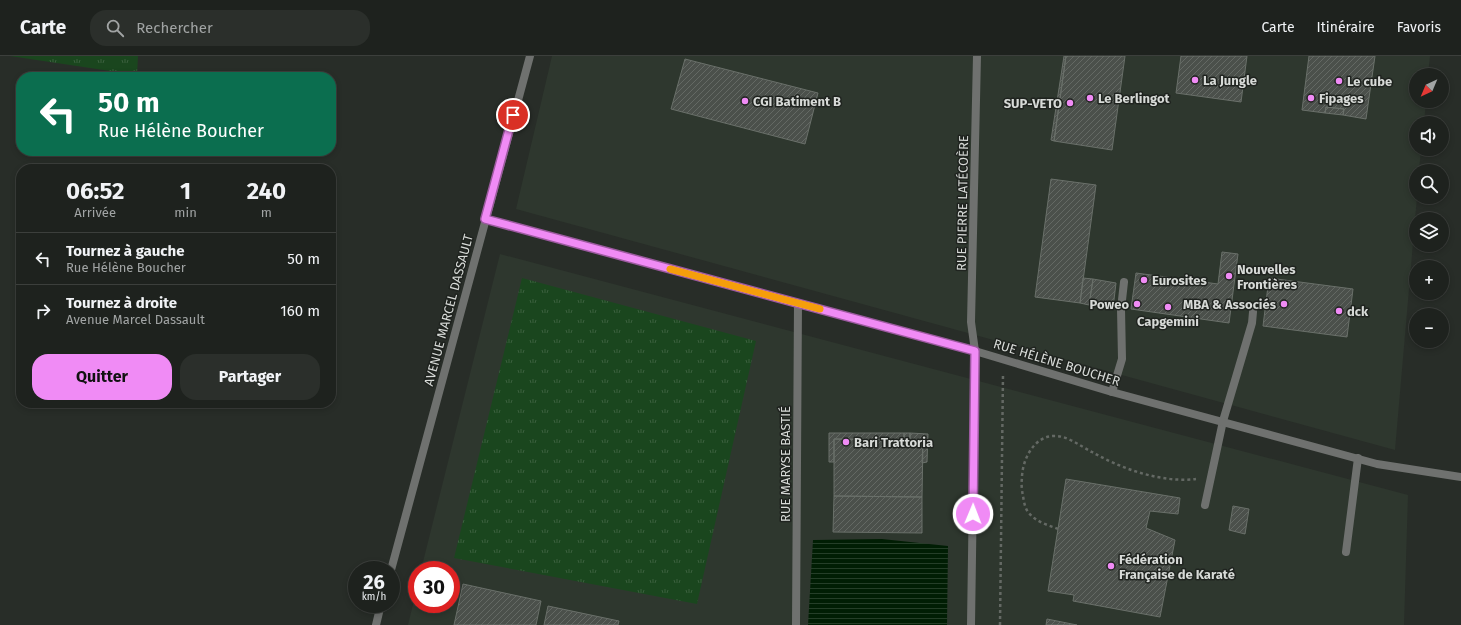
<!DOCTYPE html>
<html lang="fr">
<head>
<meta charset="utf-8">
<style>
	:root { --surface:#1e221e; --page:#2b2f2b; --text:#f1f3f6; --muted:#a1a4a4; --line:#3c3f3c; --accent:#f08bf5 }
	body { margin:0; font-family:"Fira Sans",sans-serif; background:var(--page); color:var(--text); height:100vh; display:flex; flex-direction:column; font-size:15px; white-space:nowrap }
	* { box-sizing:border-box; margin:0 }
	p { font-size:13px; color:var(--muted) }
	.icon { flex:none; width:22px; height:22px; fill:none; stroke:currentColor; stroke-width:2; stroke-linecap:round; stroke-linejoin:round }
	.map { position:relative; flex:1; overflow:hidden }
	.panel { position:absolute; left:16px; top:108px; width:320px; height:244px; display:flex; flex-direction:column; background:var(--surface); border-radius:16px; box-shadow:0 2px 6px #0003,0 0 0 1px var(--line) }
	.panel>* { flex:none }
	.banner { position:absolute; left:16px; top:16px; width:320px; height:84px; border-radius:16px; box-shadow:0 2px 6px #0003,0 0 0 1px var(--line); background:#0b6e4f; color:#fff; overflow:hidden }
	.needle { width:26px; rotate:224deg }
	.controls { position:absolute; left:1409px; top:12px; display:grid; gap:8px }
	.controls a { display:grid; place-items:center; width:40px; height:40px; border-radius:50%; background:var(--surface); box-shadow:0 2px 6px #0003,0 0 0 1px var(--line); font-size:20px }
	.speed { position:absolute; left:348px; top:505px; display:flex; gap:8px; font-size:20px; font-weight:700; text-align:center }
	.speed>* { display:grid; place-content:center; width:52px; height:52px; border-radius:50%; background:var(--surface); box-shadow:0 2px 6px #0003,0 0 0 1px var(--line); line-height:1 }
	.speed small { font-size:10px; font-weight:400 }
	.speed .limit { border:6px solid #d22; background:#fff; color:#111 }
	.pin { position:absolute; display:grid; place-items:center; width:34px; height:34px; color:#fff; margin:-17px; border:2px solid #fff; border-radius:50%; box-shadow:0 1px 4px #0007 }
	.me { position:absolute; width:44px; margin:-22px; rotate:1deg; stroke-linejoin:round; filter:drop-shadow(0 0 3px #0008) }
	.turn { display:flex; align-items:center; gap:14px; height:84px; padding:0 16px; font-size:18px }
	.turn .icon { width:52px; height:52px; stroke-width:2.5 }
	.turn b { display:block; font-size:28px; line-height:34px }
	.eta { display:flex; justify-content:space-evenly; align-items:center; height:68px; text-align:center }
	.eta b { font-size:24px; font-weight:700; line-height:28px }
	.button { display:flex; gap:8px; margin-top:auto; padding:8px 16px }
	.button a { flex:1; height:46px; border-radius:16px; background:var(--accent); color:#111; font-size:16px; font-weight:700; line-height:46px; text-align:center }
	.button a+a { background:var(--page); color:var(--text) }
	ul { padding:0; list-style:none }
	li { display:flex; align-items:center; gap:12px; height:52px; padding:0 16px; border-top:1px solid var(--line) }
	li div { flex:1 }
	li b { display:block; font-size:15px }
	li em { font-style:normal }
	header { display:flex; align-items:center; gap:24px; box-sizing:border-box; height:56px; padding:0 20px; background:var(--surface); border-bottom:1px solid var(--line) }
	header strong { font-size:19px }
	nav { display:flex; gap:22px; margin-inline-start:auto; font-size:14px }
	.search { width:280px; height:36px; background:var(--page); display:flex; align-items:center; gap:10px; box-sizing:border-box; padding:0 14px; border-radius:16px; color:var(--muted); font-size:15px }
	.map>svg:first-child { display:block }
	.built { fill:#2e372e }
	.grass { fill:url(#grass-tufts) }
	.water { fill:url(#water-rules) }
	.building { fill:url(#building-hatch); stroke:#6a706a }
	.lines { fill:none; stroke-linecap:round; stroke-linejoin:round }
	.path { stroke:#646964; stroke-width:2.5; stroke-dasharray:3 3; stroke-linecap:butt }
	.service { stroke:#6f716f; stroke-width:8 }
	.minor { stroke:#6f716f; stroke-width:8 }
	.tertiary { stroke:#6f716f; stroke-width:8 }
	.route-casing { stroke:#9c5a9f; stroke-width:10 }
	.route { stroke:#f08bf5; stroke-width:7 }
	.slow { stroke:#f59e0b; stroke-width:7 }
	.poi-dot { fill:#f08bf5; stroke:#1f231f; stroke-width:1.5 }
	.labels { text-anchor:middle; stroke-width:3; stroke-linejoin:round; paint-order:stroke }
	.poi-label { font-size:13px; font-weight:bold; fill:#d7dad7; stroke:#1f231f; text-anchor:start }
	.street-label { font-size:13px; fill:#d7dad7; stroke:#1f231f }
</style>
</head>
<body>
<header>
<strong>Carte</strong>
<div class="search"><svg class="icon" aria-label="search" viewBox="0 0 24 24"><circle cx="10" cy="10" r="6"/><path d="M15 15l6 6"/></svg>Rechercher</div>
<nav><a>Carte</a><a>Itinéraire</a><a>Favoris</a></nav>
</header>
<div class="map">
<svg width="1461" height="569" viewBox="0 0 1461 569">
	<defs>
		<pattern id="grass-tufts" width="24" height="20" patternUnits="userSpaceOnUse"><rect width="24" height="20" fill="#1a461e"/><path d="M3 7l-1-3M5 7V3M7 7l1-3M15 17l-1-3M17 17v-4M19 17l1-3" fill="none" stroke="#3b603e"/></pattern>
		<pattern id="water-rules" width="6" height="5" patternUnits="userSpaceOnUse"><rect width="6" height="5" fill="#011e04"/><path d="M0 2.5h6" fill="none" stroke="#253e28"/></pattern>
		<pattern id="building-hatch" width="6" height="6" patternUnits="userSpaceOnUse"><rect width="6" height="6" fill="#4b504b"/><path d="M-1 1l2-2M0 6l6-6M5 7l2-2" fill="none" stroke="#646964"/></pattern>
	</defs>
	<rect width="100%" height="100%" fill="#282d28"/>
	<path class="built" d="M552,0H1430L1428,19H1416V45H1426L1424,67H1416V93H1421L1419,115H1416V141H1417L1395,394L516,153Z
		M500,198L1408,439L1404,569H408L417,532V548H451V514H421Z"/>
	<path class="grass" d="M10,0H138L137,19Z
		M522,222L756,285L697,548L454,502Z"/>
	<path class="water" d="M882,483L948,490L947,569H808L813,484Z"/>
	<path class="building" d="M1064,0H1066L1054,85L1051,84Z
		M1066,0H1125L1112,94L1054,85Z
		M1181,0H1247L1241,46L1176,37Z
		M1309,0H1375L1366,63L1343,59L1344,53L1326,51L1325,57L1302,54Z
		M685,3L818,37L805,88L671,53Z
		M1326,51L1344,53L1343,59L1325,57Z
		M1051,123L1096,129L1080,247L1035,241Z
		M1222,196L1238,198L1229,267L1131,253L1136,217L1218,228Z
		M1083,222L1093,223L1089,249L1080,247Z
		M1269,222L1353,233L1347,281L1263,270Z
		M1093,223L1116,227L1113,252L1089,249Z
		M829,377H904V384L834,383V406H829Z
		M904,377H910V384H923L922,441L834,440V383L904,384Z
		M910,377L928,378L927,406L922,407L923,384H910Z
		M1066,423L1180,442L1178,458L1150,455L1146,472L1175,484L1160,561L1073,545L1074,539L1048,535Z
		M834,440L922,441V477L833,476Z
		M1233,450L1249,453L1245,478L1229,474Z
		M463,528L541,545L536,569H454Z
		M548,550L619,565L618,569H544Z
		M1047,563L1077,569H1046Z"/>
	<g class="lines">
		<path class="path" d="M1058,473C1048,469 1036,466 1029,457C1025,453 1024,446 1023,440C1022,435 1021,428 1022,422C1022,405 1033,381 1053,380C1067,379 1080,390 1092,396C1122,413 1161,427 1196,423
			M1000,569L1003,318"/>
		<path class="service" d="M1112,336L1122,303L1121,253L1124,226
			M1205,449L1223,365L1252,267L1253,256
			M1346,496L1358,402"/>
		<path class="minor" d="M485,163L975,295L1112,336L1377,408L1461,421
			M796,569L798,247
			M971,569L975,295L971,266L977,0"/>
		<path class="tertiary" d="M391,514L530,0
			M376,569L381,548"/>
	</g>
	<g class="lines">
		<g class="route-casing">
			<path id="route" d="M513,59L485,163L975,295L973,458"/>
		</g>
		<use href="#route" class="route"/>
		<path class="slow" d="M670,213L820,253"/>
	</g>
	<g class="poi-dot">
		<circle cx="1195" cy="24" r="4"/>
		<circle cx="1339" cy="25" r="4"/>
		<circle cx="1090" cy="42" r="4"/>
		<circle cx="1311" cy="42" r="4"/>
		<circle cx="745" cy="45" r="4"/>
		<circle cx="1070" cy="47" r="4"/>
		<circle cx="1229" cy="220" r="4"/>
		<circle cx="1144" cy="224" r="4"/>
		<circle cx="1137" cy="248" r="4"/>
		<circle cx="1284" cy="248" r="4"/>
		<circle cx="1168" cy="251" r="4"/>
		<circle cx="1339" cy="255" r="4"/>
		<circle cx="846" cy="386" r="4"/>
		<circle cx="1111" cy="510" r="4"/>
	</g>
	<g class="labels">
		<g class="poi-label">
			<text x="1203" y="29">La Jungle</text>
			<text x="1347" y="30">Le cube</text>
			<text x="1098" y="47">Le Berlingot</text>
			<text x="1319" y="47">Fipages</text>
			<text x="753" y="50">CGI Batiment B</text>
			<text x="1062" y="52" text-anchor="end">SUP-VETO</text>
			<text x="1237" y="218">Nouvelles<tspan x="1237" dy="15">Frontières</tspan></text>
			<text x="1152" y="229">Eurosites</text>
			<text x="1129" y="253" text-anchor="end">Poweo</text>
			<text x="1276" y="253" text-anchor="end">MBA &amp; Associés</text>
			<text x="1347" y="260">dck</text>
			<text x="1168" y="270" text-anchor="middle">Capgemini</text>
			<text x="854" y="391">Bari Trattoria</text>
			<text x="1119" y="508">Fédération<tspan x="1119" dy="15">Française de Karaté</tspan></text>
		</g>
		<g class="street-label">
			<text transform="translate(962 147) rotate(-89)" y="5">RUE PIERRE LATÉCOÈRE</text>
			<text transform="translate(448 254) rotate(-75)" y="5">AVENUE MARCEL DASSAULT</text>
			<text transform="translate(1057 306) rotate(17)" y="5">RUE HÉLÈNE BOUCHER</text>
			<text transform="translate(785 408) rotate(-90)" y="5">RUE MARYSE BASTIÉ</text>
		</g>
	</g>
</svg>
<div class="controls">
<a><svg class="needle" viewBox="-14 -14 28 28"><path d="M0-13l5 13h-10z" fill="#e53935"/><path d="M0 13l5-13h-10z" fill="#a1a4a4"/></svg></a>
<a><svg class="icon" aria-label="sound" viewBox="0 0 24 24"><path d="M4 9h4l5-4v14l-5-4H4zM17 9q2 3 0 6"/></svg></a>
<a><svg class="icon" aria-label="search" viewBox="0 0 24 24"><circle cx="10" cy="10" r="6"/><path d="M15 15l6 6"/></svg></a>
<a><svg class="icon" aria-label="layers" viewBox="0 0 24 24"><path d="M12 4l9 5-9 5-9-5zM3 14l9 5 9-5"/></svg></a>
<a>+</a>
<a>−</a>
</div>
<div class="speed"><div>26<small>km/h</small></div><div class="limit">30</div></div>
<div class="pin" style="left:513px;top:59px;background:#d93025"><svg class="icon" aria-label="arrive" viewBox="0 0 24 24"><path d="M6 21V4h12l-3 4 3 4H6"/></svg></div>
<svg class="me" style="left:973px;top:458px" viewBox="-20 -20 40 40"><circle r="17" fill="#f08bf5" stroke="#fff" stroke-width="3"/><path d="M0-11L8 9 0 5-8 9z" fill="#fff"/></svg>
<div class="banner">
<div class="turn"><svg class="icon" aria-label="left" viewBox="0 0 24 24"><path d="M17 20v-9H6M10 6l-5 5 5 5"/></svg><div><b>50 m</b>Rue Hélène Boucher</div></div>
</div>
<section class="panel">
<div class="eta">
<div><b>06:52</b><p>Arrivée</p></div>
<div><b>1</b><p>min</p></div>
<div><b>240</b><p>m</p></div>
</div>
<ul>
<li><svg class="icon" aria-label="left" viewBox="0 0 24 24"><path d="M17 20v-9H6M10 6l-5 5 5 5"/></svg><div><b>Tournez à gauche</b><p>Rue Hélène Boucher</p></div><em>50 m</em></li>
<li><svg class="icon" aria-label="right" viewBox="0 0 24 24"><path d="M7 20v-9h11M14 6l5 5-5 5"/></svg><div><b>Tournez à droite</b><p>Avenue Marcel Dassault</p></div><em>160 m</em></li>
</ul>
<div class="button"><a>Quitter</a><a>Partager</a></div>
</section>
</div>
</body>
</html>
